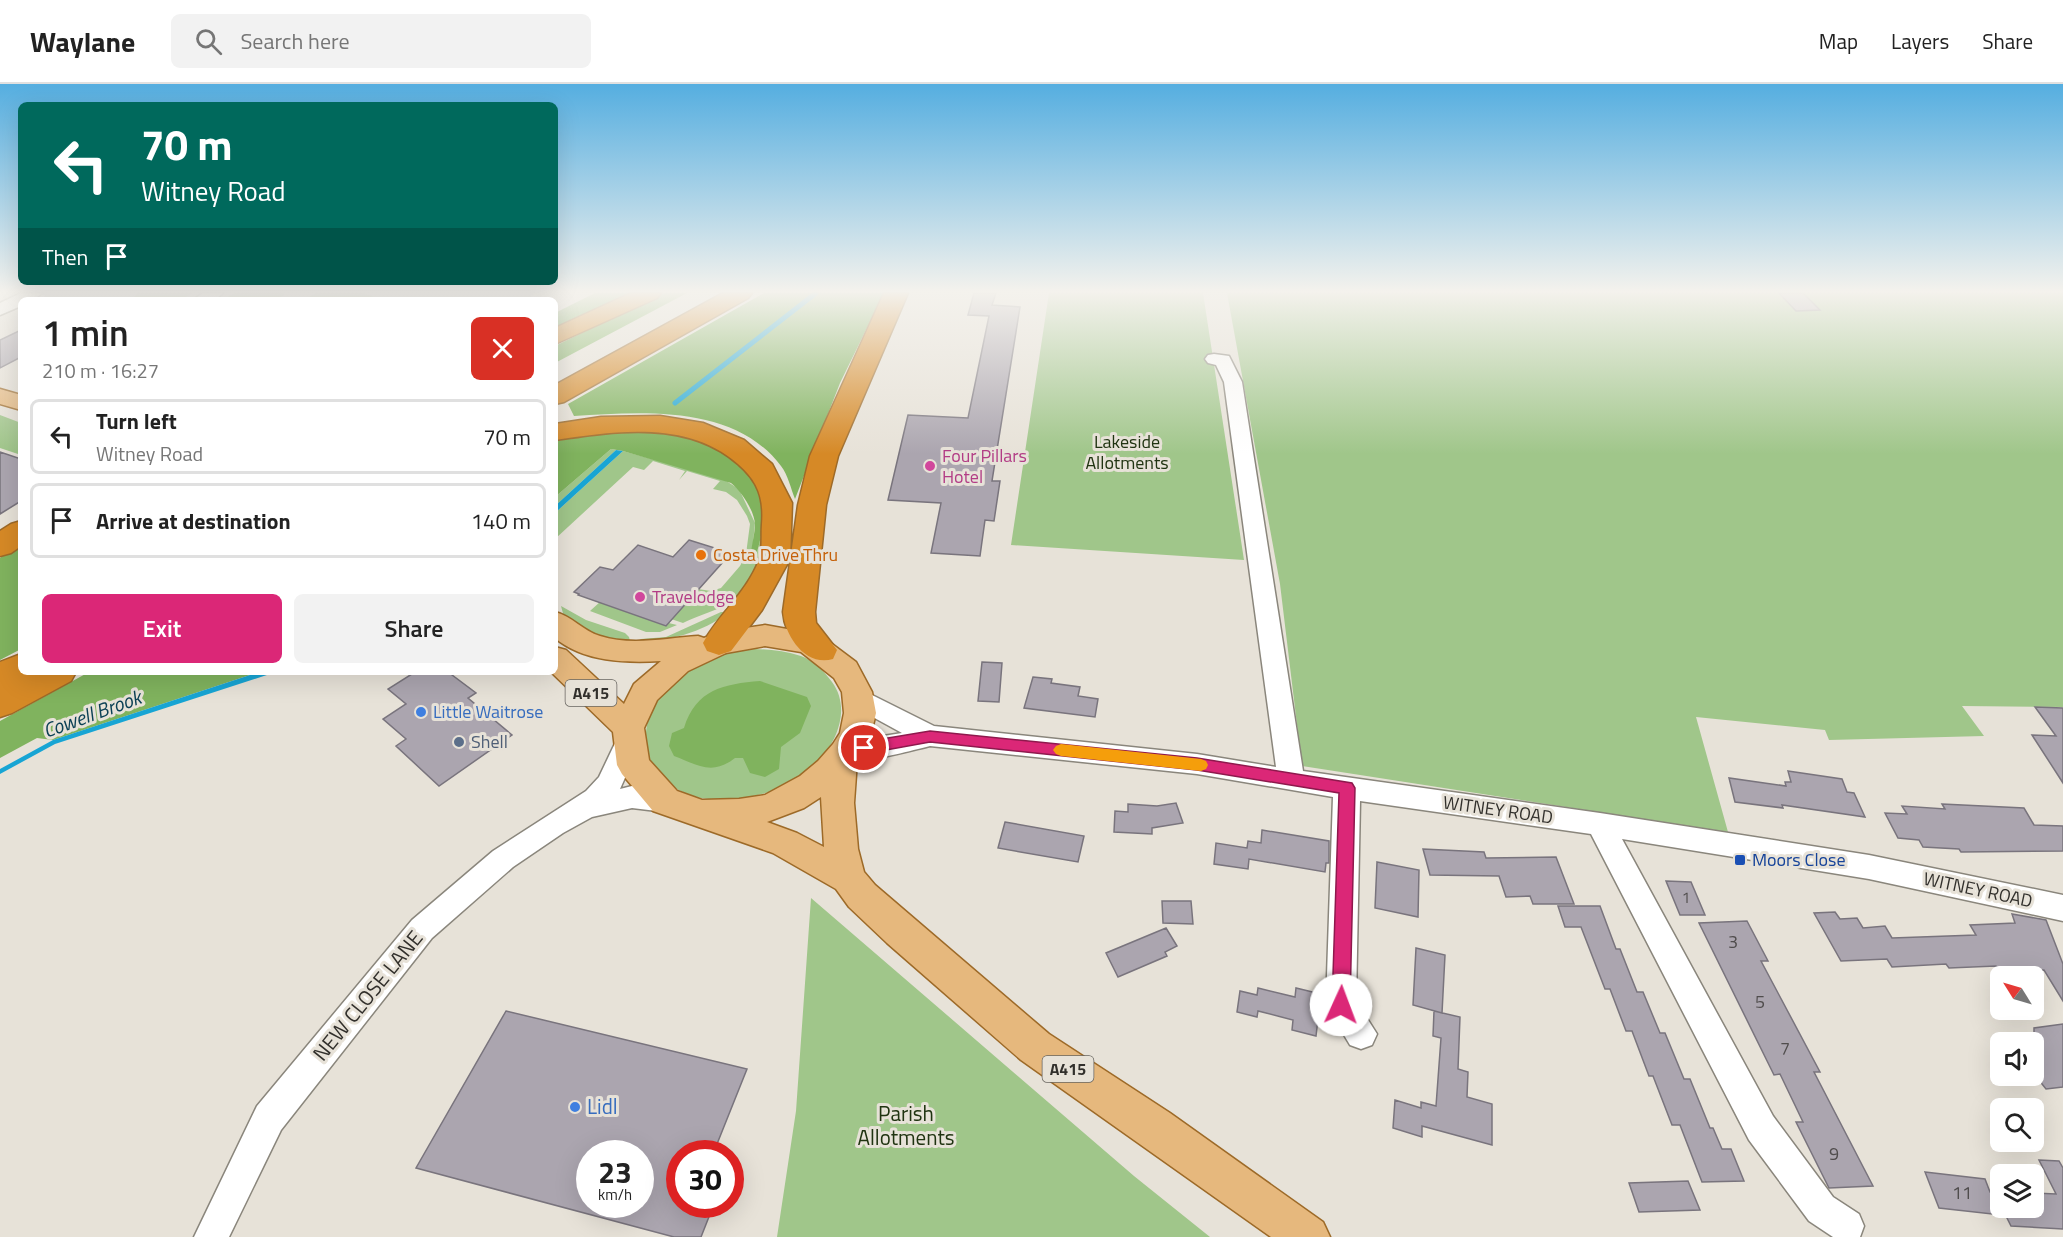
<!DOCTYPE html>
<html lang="en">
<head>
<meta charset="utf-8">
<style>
	:root { --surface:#fff; --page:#f2f2f2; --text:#222; --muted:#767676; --line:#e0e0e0; --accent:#db2777 }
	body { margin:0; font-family:"Titillium Web",sans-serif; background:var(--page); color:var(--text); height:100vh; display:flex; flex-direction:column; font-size:22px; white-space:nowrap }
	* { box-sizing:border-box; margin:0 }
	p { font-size:20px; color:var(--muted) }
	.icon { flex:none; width:33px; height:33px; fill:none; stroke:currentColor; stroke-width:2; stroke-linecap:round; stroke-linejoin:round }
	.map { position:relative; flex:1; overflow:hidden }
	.panel { position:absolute; left:18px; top:213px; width:540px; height:378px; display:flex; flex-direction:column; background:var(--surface); border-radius:9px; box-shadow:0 6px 24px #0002 }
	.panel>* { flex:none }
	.banner { position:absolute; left:18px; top:18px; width:540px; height:183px; border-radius:9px; box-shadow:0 6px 24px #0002; background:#00695c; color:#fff; overflow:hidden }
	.needle { width:39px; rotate:307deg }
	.buttons { position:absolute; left:1990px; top:882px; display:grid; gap:12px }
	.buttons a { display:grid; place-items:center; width:54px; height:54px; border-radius:9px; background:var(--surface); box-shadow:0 6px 24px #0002; font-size:30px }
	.speed { position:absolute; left:576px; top:1056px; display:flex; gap:12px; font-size:30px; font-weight:700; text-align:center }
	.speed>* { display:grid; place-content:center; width:78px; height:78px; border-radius:50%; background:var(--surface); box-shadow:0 6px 24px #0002; line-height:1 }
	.speed small { font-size:15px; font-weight:400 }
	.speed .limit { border:9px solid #d22; background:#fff; color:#111 }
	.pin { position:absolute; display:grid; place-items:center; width:51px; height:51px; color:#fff; margin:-26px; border:3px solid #fff; border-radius:50%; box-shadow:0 2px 6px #0007 }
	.me { position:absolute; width:66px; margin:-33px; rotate:2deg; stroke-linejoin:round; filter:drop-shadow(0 0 4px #0008) }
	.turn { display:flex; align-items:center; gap:21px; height:126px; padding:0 24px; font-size:27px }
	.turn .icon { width:78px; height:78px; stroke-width:2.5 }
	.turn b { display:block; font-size:42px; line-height:51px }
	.then { display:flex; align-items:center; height:57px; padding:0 24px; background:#0003; gap:12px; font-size:22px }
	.round { display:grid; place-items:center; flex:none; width:63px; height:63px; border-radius:9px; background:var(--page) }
	.summary { display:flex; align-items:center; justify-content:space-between; height:102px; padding:0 24px }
	h1 { font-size:36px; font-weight:600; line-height:45px }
	.button { display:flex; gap:12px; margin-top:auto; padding:12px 24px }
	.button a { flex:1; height:69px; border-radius:9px; background:var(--accent); color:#fff; font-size:24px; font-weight:600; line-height:69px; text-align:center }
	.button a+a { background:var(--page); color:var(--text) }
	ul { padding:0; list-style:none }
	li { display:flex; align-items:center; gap:18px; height:75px; margin:0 12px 9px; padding:0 12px; border:3px solid var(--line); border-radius:9px }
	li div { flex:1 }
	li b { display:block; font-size:22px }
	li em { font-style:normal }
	header { display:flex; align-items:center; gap:36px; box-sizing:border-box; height:84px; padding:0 30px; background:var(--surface); border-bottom:2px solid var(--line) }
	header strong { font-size:28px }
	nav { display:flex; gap:33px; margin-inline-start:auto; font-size:21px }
	.search { width:420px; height:54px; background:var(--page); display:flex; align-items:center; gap:15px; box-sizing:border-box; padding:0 21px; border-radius:9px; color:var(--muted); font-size:22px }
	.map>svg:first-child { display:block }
	.green { fill:#a0c68a }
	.forest { fill:#80b35e }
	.water { fill:#18a5d4 }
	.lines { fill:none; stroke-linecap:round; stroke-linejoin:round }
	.stream { stroke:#18a5d4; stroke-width:5 }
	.building { fill:#aba5af; stroke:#79747d; stroke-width:1.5; fill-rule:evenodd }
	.minor-casing { stroke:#8a867c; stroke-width:3 }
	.major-casing { stroke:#9d6a28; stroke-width:3 }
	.highway-casing { stroke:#9d6a28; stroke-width:3 }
	.minor { fill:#fff; fill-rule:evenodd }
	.major { fill:#e6b87d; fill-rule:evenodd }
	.highway { fill:#d68926; fill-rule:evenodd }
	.route { fill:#db2777; stroke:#8e194d; stroke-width:1.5 }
	.slow { fill:#f59e0b }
	.hotel-dot { fill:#d1479c; stroke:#e7e2d8; stroke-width:2 }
	.food-dot { fill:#e8710a; stroke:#e7e2d8; stroke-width:2 }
	.shop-dot { fill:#3f7fe0; stroke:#e7e2d8; stroke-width:2 }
	.service-dot { fill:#5c6f8a; stroke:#e7e2d8; stroke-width:2 }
	.transit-dot { fill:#1a4fb4; stroke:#e7e2d8; stroke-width:2 }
	.labels { text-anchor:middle; stroke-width:6; stroke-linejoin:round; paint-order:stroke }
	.number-label { font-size:15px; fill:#504d4d }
	.shield { fill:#e7e2d8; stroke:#686560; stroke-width:1.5 }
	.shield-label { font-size:16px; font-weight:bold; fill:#32302c }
	.park-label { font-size:18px; fill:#203411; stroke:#e7e2d8 }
	.hotel-label { font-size:18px; fill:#b23c85; stroke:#e7e2d8; text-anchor:start }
	.food-label { font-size:18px; fill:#c56008; stroke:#e7e2d8; text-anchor:start }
	.shop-label { font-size:18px; fill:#366cbe; stroke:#e7e2d8; text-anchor:start }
	.service-label { font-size:18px; fill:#4e5e75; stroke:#e7e2d8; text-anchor:start }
	.street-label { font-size:18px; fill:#32302c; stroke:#e7e2d8 }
	.transit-label { font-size:18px; fill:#164399; stroke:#e7e2d8; text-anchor:start }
	.near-number-label { font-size:18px; fill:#504d4d }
	.water-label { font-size:20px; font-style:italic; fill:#0c4155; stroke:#e7e2d8 }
	.near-street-label { font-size:21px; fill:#32302c; stroke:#e7e2d8 }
	.near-shop-label { font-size:21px; fill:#366cbe; stroke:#e7e2d8; text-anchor:start }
	.near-park-label { font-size:21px; fill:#203411; stroke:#e7e2d8 }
</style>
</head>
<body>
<header>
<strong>Waylane</strong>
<div class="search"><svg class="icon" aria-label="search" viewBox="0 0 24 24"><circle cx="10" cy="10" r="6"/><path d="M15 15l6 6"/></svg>Search here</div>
<nav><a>Map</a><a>Layers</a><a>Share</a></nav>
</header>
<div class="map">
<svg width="2063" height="1153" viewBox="0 0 2063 1153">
	<rect width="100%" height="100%" fill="#e7e2d8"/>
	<path class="green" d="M138,209H193L180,216H131Z
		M235,209C251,209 270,207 285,210L276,216H222Z
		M316,209H363L382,216H304Z
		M1049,209H1203L1244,476L1011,461Z
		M1227,209H2063V623L1962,622L1984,652L1829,656L1825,646L1696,633L1728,748L1302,682L1280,500Z
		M0,331L21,339V371L0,364Z
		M611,365L616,366L555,422V413Z
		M623,367L723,395L739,405L755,439L752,469L757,468C768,431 757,413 746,380L763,414V459L758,480L742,512H737C727,524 699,531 683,539L671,535L698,505L711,507L721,504L740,482L746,470L750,440L747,432L737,416L726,408L713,405L720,397L687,387L679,396L685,387L653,377L644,386L633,383L555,455V429Z
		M601,517L636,531L677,541L660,548H646L590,527Z
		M561,522L586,536L625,549L629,553L630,557C602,554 587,549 564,533Z
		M721,528H729C701,550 669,556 635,559L641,555L666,553Z
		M747,565C765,565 783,566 801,572C814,577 824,587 832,598C857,632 826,679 795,697C779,706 761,711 743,714C728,716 709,717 693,712C625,689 636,615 691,584C709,573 727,569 747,565Z
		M811,814L1134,1092L1210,1153H777L796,1027Z"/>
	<path class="forest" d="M595,209H629L555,244V229Z
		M664,209H687L555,279V262Z
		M764,209H884L840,299L795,415C791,405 788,391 781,382C734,320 642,328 574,332L568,320Z
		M649,346C718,356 782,385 757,468L751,469C752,459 755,449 755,440C754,426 741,407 731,399L623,367L611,365L555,413V355L567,351Z
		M21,459V565L0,576V474Z
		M89,588H259L53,656L37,654L0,674V637Z
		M760,597L807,613L811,622L800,649L781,663L779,685L765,693L750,689L743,674H735C712,692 698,681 674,672L669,662L672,649L684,644C696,605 724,600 760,597Z"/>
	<path class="water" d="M616,366L623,367L555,429V422Z
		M259,588H276L55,660L0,690V685L53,656Z"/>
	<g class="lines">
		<path class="stream" d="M675,319L816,209"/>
	</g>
	<path class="building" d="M974,209H996L992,221L1020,223L992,397H1000L994,437L985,436L980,472L931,469L941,419L888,416L908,331L968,334L989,232L968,231Z
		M1779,209H1803L1820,226L1796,227Z
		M21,246V273L0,284V256Z
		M0,368L21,375V417L0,430Z
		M689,456L731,469L666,542L578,511L579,510L574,508L600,483L613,486L638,461L673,473Z
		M982,578L1002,579L999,618L978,617Z
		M415,588H448L476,609L468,614L512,651L439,702L396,662L406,655L383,635L406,620L388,605Z
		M1033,593L1052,595L1051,599L1080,603L1078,612L1098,615L1095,633L1024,624Z
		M2035,623L2063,624V699L2032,651L2056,652Z
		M1788,687L1842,695L1847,708L1854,709L1865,733L1782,721L1783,724L1735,718L1729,694L1786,702L1785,698H1791Z
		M1176,719L1183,739L1152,744V750L1114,748L1115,727L1128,728V720L1157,722Z
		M1942,720L2024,724L2034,741L2063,742V767L1961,768L1959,765L1923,763L1919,756L1898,754L1885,729L1907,730L1902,722L1945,725Z
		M1005,738L1084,752L1078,778L998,764Z
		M1262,746L1329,757V779H1326L1325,788L1249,775L1248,785L1214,780L1216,759L1247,764L1248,757L1261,759Z
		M1423,765L1484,768L1486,774L1556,773L1574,820H1533L1530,812L1506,813L1499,792L1430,791Z
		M1377,778L1419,786L1418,833L1375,824Z
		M1666,797L1691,798L1705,831H1680Z
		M1162,817H1191L1193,840L1163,839Z
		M1558,822H1600L1616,865H1620L1637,908H1643L1660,949H1665L1684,995H1690L1710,1044H1713L1722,1065H1731L1744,1097L1702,1098L1680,1041H1672L1653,992H1649L1632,947H1626L1610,905H1605L1581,843H1565Z
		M1835,828L1840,835L1857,834L1863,844L1885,842L1892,854L1976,851L1970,841L2015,839L2012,830L2046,836L2063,880V917L2044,886L2001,888L1996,882L1949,884L1946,880L1892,883L1887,875L1841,877L1814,829Z
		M1747,837L1768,877H1761L1820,988H1814L1873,1102L1829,1104L1796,1038H1803L1780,990L1774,991L1699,839Z
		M1166,844L1177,862L1165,868L1167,872L1118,893L1106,869Z
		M1416,864L1445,871L1442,929L1413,921Z
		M1258,904L1295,913L1296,904L1321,910L1316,952L1292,946L1293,936L1258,927L1257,933L1237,928L1240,907L1257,911Z
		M506,927L747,985L713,1070H680V1120H714L701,1153H674L416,1084ZM590,1070H640V1120H590Z
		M1434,927L1460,933L1458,985L1468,988L1467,1013L1492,1020V1061L1422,1042V1053L1393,1044L1395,1016L1421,1024V1018L1436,1022L1441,954L1433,952Z
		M2063,940V1003L2046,1005L2034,990V944Z
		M2039,1076L2059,1077L2063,1084V1145L2011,1142L2002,1124H2034V1109L2056,1110Z
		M1925,1088L1985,1095L1990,1108H2001V1131L1939,1124Z
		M1688,1097L1700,1126L1639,1128L1629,1099Z"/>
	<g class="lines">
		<g class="minor-casing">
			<path id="minor" d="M21,209H42L33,216H21V222L0,231V219Z
				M203,209H223L215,216H193Z
				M1214,270L1229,272L1242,298L1303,687L1600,729L1869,771L2063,811V837L1869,795L1622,755L1773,1032L1833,1113L1859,1130L1864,1142L1860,1153H1833L1809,1137L1749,1056L1591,750L1360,717L1356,917L1377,950L1372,961L1361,965L1350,961L1326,921L1333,713L1197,690L930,662C905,668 863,681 839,673L835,666L839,659L902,649L849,620L846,613L849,606L858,604L934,642L1197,670L1276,683L1224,298L1216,281L1208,279L1205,275L1208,271Z
				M627,650L636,653L640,660L620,705L632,702L674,709L678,717L674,725L665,728L632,724L592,733L563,749L513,783L432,854L281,1046L229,1153H194L257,1022L412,836L493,767L586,707L599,693L618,653Z"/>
		</g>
		<g class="major-casing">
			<path id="major" d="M0,305L21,311V326L0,320Z
				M555,528C572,532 583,547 600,552C630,562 667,554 698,552L704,554L719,548L765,541L820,551L856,578L872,608L876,629L871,650L857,677L854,719L858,765L864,788L875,801L1049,950L1170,1029L1323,1138L1330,1153H1271L1021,976L887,859L849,823L836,805L773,769L653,727L622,690L617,681L613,648L551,588H555V563L566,566L624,620L634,600L661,577C625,579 584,578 555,554ZM765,562L801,568L834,594L842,608L844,629L840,649L833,660L818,677L800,692L765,711L739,715L702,716L677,707L649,676L644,644L657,616L688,587L726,569ZM821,713L824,763L797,749L767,738L804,724Z"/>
		</g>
		<g class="highway-casing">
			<path id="highway" d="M631,209H661L657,214L555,260V244Z
				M723,209H752L748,214L564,318L555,320V301Z
				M884,209H908L838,372L826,421L815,528L816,539L837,566L833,575C806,583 785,553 783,528L798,421L810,372Z
				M660,332L703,339L744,356L772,380L792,419L790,475L762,526L731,567L719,571L707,567L703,559C719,530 747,508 759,476C763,466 761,451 762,440C764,414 758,397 738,380C688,336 616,347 555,356V340L601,333Z
				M21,437V462L11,469L0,472V447L11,440Z
				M21,570V588H76L71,597L12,629L0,633V578Z"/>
		</g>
		<use href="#minor" class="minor"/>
		<use href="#major" class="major"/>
		<use href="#highway" class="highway"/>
	</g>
	<linearGradient id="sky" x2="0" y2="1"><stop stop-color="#55aee0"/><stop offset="0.56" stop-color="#f4f2ed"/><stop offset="1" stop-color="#f4f2ed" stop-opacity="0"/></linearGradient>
	<rect width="2063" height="370" fill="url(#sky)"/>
	<path class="route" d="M930,647L1197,674L1352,699L1355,704L1350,921L1347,926L1341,929L1335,926L1332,921L1339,709L1197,686L930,658L864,670L859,668L856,664L859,660L864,658Z"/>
	<path class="slow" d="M1061,660L1201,675L1206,677L1208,681L1206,685L1201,687L1061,672L1056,670L1053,666L1056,662Z"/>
	<g class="hotel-dot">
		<circle cx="930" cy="382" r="6"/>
		<circle cx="640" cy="513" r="6"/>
	</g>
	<circle class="food-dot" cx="701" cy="471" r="6"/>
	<g class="shop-dot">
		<circle cx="421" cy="628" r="6"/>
		<circle cx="575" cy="1023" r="6"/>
	</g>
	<circle class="service-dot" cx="459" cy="658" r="6"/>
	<rect class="transit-dot" x="1734" y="770" width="12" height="12" rx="3"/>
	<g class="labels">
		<g class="number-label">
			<text x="1686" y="819">1</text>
		</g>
		<g class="shield">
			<rect x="565.5" y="596" width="51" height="26" rx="4.5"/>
			<rect x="1042.5" y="972" width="51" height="26" rx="4.5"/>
		</g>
		<g class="shield-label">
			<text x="591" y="615">A415</text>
			<text x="1068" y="991">A415</text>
		</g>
		<g class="park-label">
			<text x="1127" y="364">Lakeside<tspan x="1127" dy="21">Allotments</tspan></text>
		</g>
		<g class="hotel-label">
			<text x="942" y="378">Four Pillars<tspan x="942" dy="21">Hotel</tspan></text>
			<text x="652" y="519">Travelodge</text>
		</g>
		<g class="food-label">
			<text x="713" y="477">Costa Drive Thru</text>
		</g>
		<g class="shop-label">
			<text x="433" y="634">Little Waitrose</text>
		</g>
		<g class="service-label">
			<text x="471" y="664">Shell</text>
		</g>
		<g class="street-label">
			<text transform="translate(1498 726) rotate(8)" y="6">WITNEY ROAD</text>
			<text transform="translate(1978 806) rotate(12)" y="6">WITNEY ROAD</text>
		</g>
		<g class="transit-label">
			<text x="1752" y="782">Moors Close</text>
		</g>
		<g class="near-number-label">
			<text x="1733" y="864">3</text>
			<text x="1760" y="924">5</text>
			<text x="1785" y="971">7</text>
			<text x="1834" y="1076">9</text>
			<text x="1962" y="1115">11</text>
		</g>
		<g class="water-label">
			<text transform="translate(92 630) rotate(-20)" y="7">Cowell Brook</text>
		</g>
		<g class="near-street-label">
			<text transform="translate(368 912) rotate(-51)" y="7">NEW CLOSE LANE</text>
		</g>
		<g class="near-shop-label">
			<text x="587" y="1030">Lidl</text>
		</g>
		<g class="near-park-label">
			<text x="906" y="1037">Parish<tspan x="906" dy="24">Allotments</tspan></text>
		</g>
	</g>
</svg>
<div class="buttons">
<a><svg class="needle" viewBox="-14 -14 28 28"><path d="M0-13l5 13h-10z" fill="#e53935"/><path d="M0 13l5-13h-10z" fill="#767676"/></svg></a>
<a><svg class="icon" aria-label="sound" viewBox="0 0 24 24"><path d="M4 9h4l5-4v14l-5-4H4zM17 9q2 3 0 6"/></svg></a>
<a><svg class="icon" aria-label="search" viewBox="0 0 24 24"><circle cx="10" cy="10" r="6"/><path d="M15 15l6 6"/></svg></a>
<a><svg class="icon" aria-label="layers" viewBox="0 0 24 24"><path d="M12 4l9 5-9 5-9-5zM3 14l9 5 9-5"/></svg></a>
</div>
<div class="speed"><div>23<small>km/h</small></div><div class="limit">30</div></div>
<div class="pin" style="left:864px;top:664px;background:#d93025"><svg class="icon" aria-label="arrive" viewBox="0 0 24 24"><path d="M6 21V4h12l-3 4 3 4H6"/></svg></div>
<svg class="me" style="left:1341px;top:921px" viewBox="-20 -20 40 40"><circle r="19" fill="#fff"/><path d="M0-13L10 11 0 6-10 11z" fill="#db2777"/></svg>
<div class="banner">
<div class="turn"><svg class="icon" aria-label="left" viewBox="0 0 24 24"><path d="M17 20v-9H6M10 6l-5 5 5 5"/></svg><div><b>70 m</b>Witney Road</div></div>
<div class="then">Then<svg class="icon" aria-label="arrive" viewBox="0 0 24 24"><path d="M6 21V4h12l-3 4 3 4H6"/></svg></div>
</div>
<section class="panel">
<div class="summary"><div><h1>1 min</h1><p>210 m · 16:27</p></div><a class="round" style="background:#d93025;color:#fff"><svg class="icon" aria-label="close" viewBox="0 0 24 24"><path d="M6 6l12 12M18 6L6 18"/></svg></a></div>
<ul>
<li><svg class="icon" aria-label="left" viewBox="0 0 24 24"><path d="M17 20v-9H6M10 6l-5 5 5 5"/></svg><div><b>Turn left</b><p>Witney Road</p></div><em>70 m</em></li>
<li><svg class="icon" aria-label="arrive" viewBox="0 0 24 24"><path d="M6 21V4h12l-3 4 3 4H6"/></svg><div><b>Arrive at destination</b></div><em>140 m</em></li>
</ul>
<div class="button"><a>Exit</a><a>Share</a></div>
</section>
</div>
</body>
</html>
